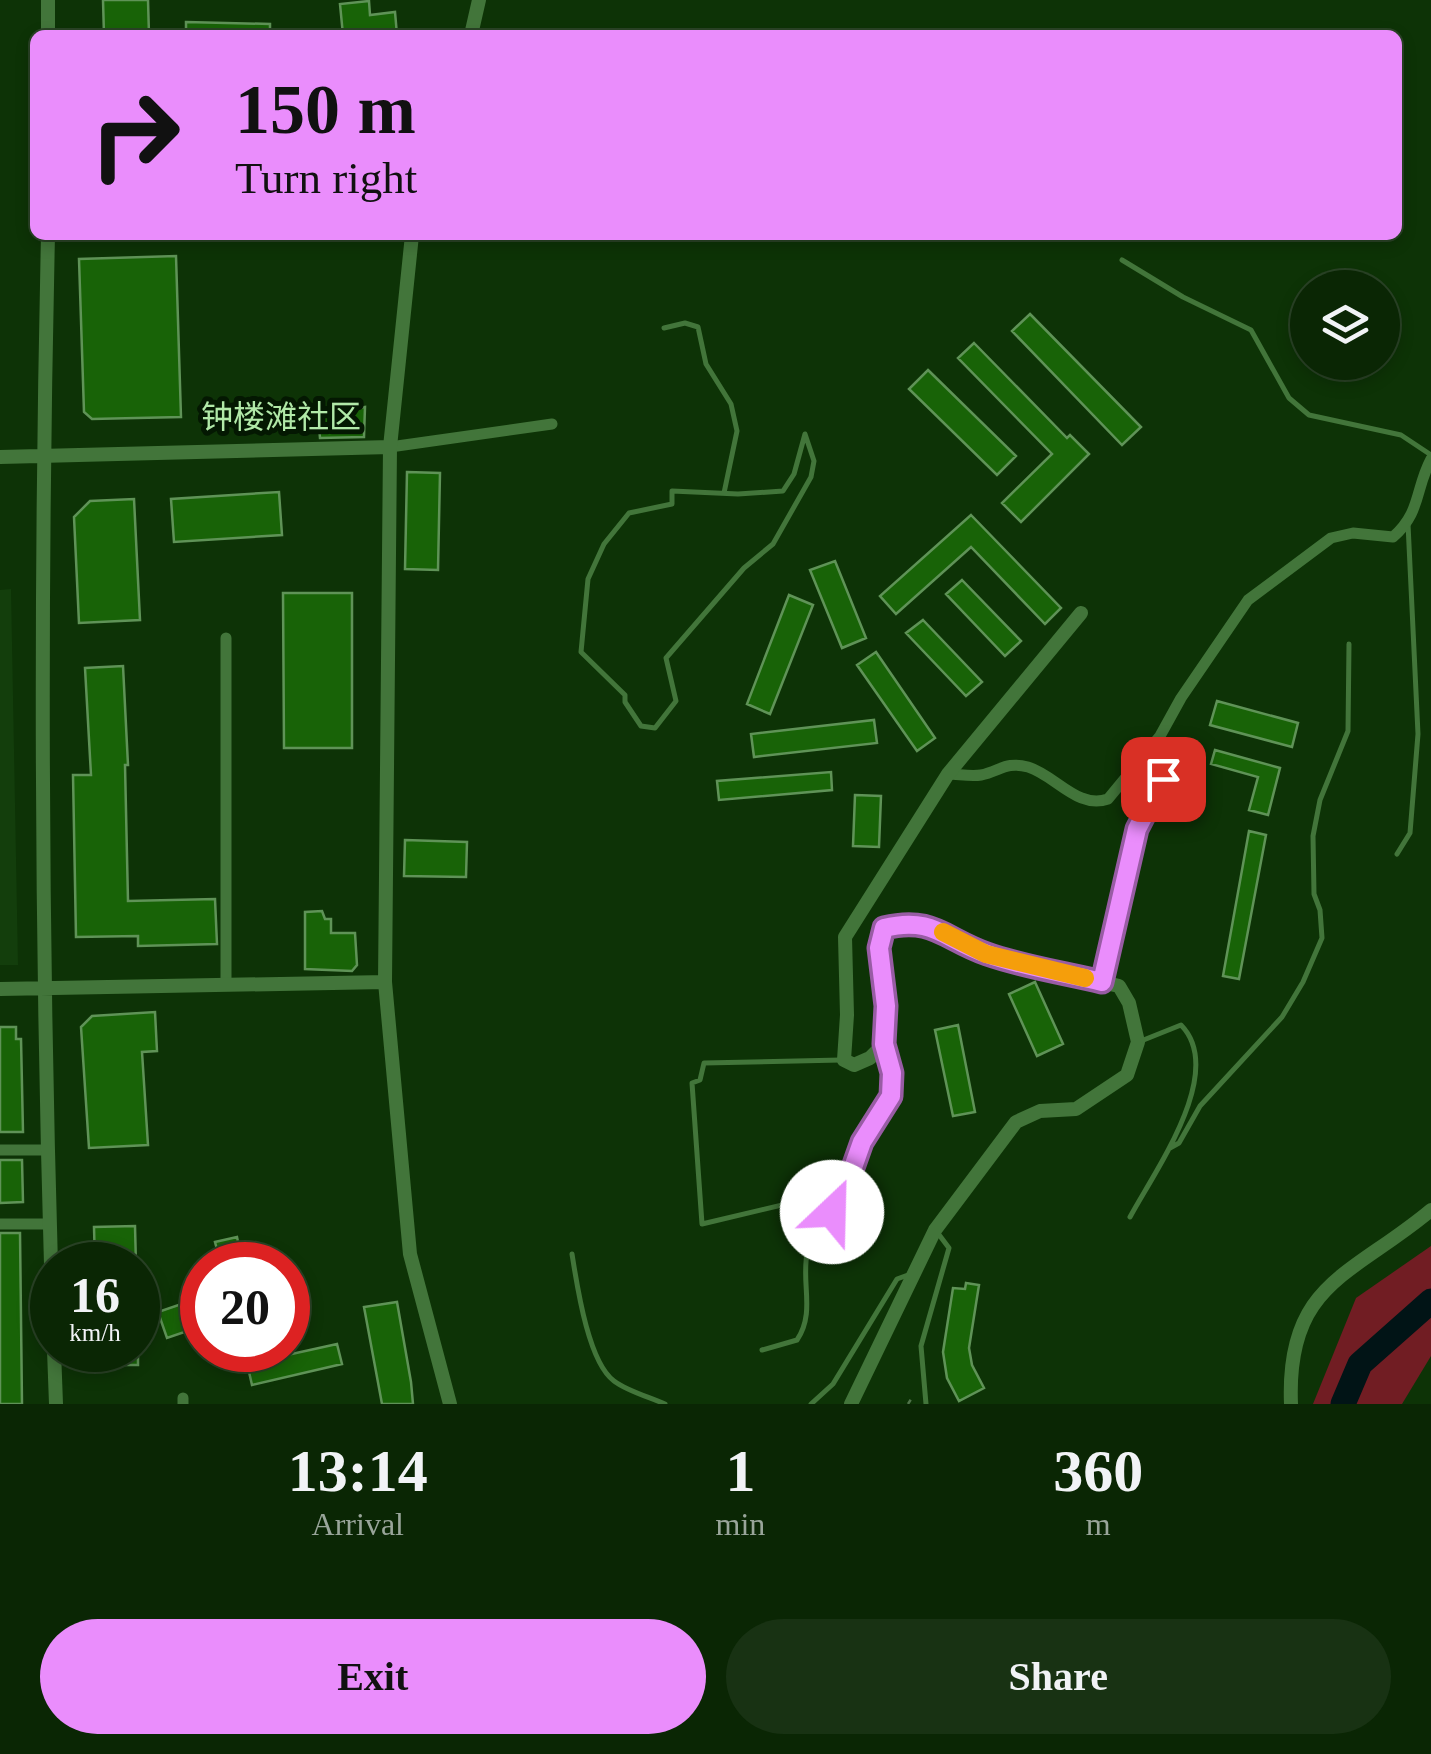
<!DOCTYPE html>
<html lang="en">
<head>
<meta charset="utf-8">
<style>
	:root { --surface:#0a2604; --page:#183213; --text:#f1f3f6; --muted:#99a59a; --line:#2a4326; --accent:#ea8dfc }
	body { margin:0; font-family:"Times New Roman","Noto Sans SC",serif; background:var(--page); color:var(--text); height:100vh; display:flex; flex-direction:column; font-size:38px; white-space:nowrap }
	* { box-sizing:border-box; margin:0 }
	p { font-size:32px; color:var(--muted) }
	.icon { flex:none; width:55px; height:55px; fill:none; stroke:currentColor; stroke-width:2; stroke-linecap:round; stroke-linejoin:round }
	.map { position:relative; height:1404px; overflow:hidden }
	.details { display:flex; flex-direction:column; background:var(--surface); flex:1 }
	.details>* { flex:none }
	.banner { position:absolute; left:30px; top:30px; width:1372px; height:210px; border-radius:15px; box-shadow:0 5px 15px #0003,0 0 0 2px var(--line); background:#ea8dfc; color:#111; overflow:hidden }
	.buttons { position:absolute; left:1290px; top:270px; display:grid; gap:20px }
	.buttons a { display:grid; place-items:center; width:110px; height:110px; border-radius:50%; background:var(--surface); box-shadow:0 5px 15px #0003,0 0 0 2px var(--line); font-size:50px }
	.speed { position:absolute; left:30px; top:1242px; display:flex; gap:20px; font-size:50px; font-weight:700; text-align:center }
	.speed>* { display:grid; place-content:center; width:130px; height:130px; border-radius:50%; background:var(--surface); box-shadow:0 5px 15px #0003,0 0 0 2px var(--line); line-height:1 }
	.speed small { font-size:25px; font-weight:400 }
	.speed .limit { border:15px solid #d22; background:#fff; color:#111 }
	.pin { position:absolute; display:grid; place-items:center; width:85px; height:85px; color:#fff; margin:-42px; border-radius:20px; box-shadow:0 5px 15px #0006 }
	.me { position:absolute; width:110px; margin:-55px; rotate:24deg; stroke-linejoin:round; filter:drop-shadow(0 0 8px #0008) }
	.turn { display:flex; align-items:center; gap:35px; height:210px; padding:0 40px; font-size:45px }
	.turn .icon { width:130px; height:130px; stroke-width:2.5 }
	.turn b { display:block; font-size:70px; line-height:85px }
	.eta { display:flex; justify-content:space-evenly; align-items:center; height:170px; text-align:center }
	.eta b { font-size:60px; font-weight:800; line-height:70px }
	.cta { display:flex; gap:20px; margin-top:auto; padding:20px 40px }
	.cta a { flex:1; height:115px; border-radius:60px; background:var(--accent); color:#111; font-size:40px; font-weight:800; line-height:115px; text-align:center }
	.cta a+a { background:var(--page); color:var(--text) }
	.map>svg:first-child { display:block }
	.built { fill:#133e0c }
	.green { fill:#711d23 }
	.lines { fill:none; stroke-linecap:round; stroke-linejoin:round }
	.river { stroke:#011416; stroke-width:25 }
	.building { fill:#186307; stroke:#5f9357; stroke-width:2.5 }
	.path { stroke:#50734a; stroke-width:2.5; stroke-dasharray:5 8; stroke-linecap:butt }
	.service { stroke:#42753a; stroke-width:5 }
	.minor { stroke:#42753a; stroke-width:11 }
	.tertiary { stroke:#42753a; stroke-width:14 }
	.route-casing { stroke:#985ca4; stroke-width:25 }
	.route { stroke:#ea8dfc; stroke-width:18 }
	.slow { stroke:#f59e0b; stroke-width:18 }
	.labels { text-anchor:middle; stroke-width:10; stroke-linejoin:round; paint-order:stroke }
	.quarter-label { font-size:32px; fill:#b1e9a8; stroke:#041802 }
</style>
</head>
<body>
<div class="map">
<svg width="1431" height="1404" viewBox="0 0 1431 1404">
	<rect width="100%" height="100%" fill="#0d3306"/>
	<path class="built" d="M11,589L18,965H0V590Z"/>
	<path class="green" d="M1431,1246V1356L1402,1404H1313L1356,1298Z"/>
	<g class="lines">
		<path class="river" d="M1343,1404L1360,1364L1431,1301"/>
	</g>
	<path class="building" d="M103,0H148L149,35H104Z
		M369,1L370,15L395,12L397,35H343L340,4Z
		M186,22L270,24V35H186Z
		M176,256L181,417L92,419L84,412L79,259Z
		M1030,314L1141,427L1122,445L1012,331Z
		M974,343L1067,438L1070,435L1089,454L1021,522L1002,503L1052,454L958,358Z
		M928,370L1016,456L997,475L909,389Z
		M365,407L364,437L320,438L318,414Z
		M407,472L440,473L438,570L405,569Z
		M279,492L282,535L174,542L171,499Z
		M134,499L140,620L79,623L74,517L90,501Z
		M971,515L1061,608L1045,624L971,547L896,614L880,596Z
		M835,561L866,638L842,648L810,570Z
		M962,580L1021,641L1005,656L946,594Z
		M283,593H352V748H284Z
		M789,595L813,605L770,714L747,704Z
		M923,620L982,682L966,696L906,633Z
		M876,652L935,738L917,751L857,665Z
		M123,666L128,765H125L128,901L215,899L217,944L138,946V936L76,937L73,775H91L85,668Z
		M1217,701L1298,723L1292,747L1210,725Z
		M874,720L877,743L754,757L751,734Z
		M1215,750L1280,768L1268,815L1249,810L1258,777L1211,764Z
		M831,772L832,790L719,800L717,781Z
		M855,795L881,796L879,847L853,846Z
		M1249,831L1266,835L1239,979L1223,976Z
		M405,840L467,842L466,877L404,876Z
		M322,911L325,919H331V933H355L357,965L352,971L305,969V912Z
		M1035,982L1063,1044L1037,1056L1009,994Z
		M155,1012L157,1051L142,1052L148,1145L89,1148L81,1027L92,1016Z
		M958,1025L975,1112L953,1116L935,1030Z
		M0,1027H16V1039H21L23,1132H0Z
		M0,1160H22L23,1202L0,1203Z
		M135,1226L136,1265H95L94,1227Z
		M0,1233H20L22,1404H0Z
		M237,1237L243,1265H221L215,1242Z
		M966,1283L979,1285L969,1348L972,1365L984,1388L959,1401L947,1378L943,1352L953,1288L965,1289Z
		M202,1297V1326L167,1338L158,1312Z
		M397,1302L411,1382L413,1404H382L364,1307Z
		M337,1344L342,1364L252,1385L244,1350H267L269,1359Z
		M97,1350H138V1365H97Z"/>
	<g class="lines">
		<path class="path" d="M908,1404L915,1393"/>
		<path class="service" d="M383,235L408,237
			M1122,260L1183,297L1251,330L1289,398L1309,415L1401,435L1431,455
			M664,328L685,323L698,327L706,364L731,404L737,431L724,493
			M805,434L814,461L811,477L773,544L744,568L666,658L676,701L655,728L641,726L625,702V695L581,652L588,579L604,544L629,513L672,504V491L738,494L783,491L794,474Z
			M1397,854L1410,833L1418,734L1408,524
			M1103,979L1137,829L1176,755
			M841,1060L704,1063L700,1080L692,1083L702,1224L845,1190L861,1142L891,1097L892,1073L884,1045
			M1170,1148L1179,1143L1200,1106L1282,1017L1303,982L1322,938L1320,910L1314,894L1313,836L1320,800L1348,731L1349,644
			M1130,1217C1154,1172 1227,1072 1181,1025L1141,1041
			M572,1254C577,1285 588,1362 614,1381C627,1391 649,1397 665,1404
			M762,1350L797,1340C824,1300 781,1256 833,1212L834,1193
			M811,1404L833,1384L897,1279L908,1275
			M926,1404L921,1346L949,1248L937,1232"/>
		<path class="minor" d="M390,447L552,424
			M948,774C958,774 971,777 981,775C1000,771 1006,761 1028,767C1055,775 1078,810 1108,799L1160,736L1181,698L1248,600L1331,538L1353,533L1393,537C1421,513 1415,489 1431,459
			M226,985V638
			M0,1150H48
			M0,1224H50
			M183,1398V1404"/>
		<path class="tertiary" d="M48,0V35
			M471,35L479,0
			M48,235C40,590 41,944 52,1299
			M412,235L390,447L385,982L410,1254L450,1404
			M0,457L390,447
			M0,989L385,982
			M54,1350L56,1404
			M851,1404L935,1230L1016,1122L1040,1111L1076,1109L1127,1075L1138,1042L1129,1003L1119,986C1076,976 1030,968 988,954C945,940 934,916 884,927L879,948L887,1005L884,1044L870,1058L854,1065L844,1060L847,1015L845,937L948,774L1081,613
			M1291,1404C1286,1283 1352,1276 1431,1210"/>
	</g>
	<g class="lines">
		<g class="route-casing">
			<path id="route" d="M832,1212L834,1193L845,1190L862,1142L891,1096L892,1073L884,1044L886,1006L879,948L884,928C933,916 944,939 987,954C1024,967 1065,973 1102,982L1137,829L1163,779"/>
		</g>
		<use href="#route" class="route"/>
		<path class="slow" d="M943,932L986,954L1085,978"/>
	</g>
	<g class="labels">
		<g class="quarter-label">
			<text x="281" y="428">钟楼滩社区</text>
		</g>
	</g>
</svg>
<div class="buttons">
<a><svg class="icon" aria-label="layers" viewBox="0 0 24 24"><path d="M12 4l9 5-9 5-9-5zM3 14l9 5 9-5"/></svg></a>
</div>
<div class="speed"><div>16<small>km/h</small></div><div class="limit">20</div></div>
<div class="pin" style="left:1163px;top:779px;background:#d93025"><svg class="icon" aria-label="arrive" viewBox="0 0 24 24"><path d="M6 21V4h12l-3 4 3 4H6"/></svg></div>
<svg class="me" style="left:832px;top:1212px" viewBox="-20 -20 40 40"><circle r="19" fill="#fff"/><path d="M0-13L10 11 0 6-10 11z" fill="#ea8dfc"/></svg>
<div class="banner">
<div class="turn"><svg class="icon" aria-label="right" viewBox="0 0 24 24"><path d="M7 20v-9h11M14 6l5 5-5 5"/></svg><div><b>150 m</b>Turn right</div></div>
</div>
</div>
<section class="details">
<div class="eta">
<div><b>13:14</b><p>Arrival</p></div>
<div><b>1</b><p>min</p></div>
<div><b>360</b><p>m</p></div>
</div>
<div class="cta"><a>Exit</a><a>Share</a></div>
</section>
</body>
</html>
